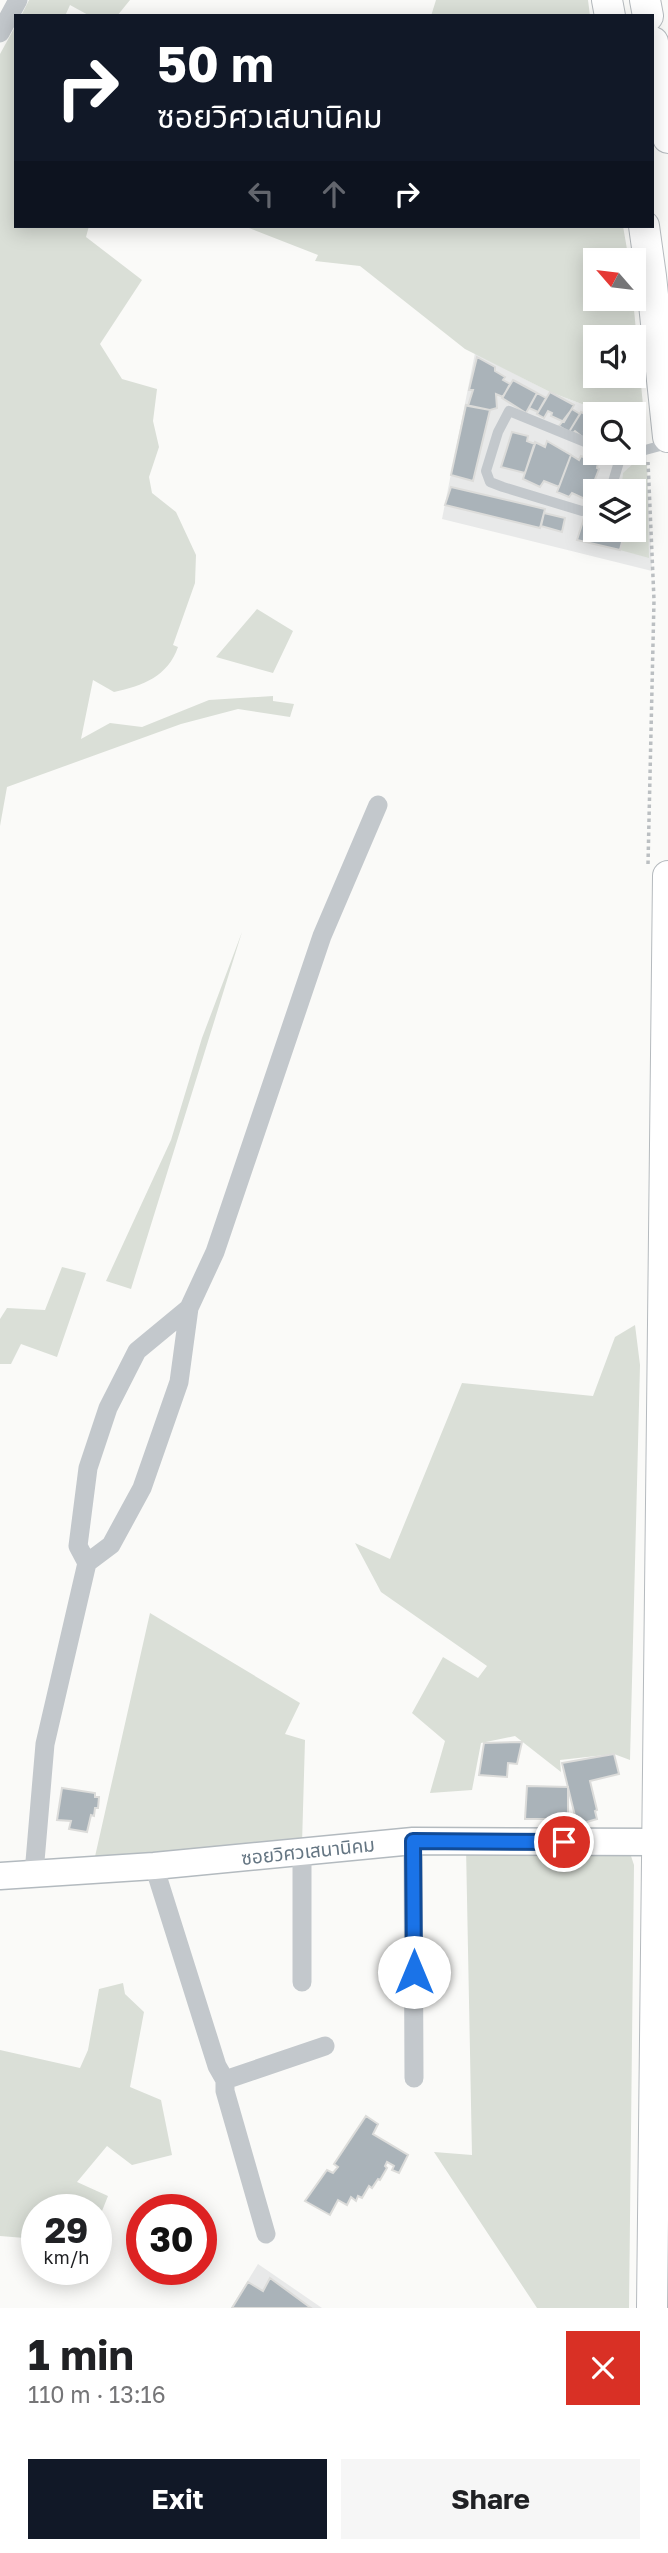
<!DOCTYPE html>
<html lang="en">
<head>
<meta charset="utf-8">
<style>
	:root { --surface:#fff; --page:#f6f6f6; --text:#202124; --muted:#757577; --accent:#111827 }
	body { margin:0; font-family:"Golos Text","Noto Sans Thai",sans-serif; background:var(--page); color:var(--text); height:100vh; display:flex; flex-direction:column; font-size:26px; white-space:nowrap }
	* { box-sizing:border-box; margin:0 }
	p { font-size:23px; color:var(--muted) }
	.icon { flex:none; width:38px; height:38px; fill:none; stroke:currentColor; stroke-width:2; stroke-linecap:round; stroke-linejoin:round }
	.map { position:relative; height:2308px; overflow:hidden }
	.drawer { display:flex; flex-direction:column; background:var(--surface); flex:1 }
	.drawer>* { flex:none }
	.banner { position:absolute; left:14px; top:14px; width:640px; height:214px; border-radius:0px; box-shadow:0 4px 18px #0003; background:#111827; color:#fff; overflow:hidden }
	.needle { width:46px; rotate:298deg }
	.buttons { position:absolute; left:583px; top:248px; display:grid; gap:14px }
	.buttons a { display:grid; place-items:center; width:63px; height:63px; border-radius:0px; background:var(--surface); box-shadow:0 4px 18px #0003; font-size:35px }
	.speed { position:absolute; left:21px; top:2194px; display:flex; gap:14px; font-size:35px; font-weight:700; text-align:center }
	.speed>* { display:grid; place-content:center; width:91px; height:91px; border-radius:50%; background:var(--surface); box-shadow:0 4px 18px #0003; line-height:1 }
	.speed small { font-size:18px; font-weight:400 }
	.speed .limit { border:10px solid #d22; background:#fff; color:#111 }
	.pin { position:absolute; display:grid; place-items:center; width:60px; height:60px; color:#fff; margin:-30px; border:4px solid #fff; border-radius:50%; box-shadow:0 2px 7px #0007 }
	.me { position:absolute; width:77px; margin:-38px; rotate:0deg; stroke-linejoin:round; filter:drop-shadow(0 0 5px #0008) }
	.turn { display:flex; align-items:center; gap:24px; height:147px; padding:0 28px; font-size:32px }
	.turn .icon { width:91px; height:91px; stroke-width:2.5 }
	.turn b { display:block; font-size:49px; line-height:60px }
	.lanes { display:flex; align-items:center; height:66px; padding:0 28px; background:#0003; justify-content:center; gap:35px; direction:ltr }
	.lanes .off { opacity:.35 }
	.round { display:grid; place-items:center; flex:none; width:74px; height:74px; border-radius:0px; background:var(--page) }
	.summary { display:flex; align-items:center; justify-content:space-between; height:119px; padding:0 28px }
	h1 { font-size:42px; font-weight:700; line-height:52px }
	.button { display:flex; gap:14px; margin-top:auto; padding:14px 28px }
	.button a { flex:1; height:80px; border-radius:0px; background:var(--accent); color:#fff; font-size:28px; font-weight:700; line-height:80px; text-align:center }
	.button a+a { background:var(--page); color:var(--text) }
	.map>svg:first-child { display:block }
	.built { fill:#e8e9e9; fill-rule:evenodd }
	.green { fill:#dadfd7; fill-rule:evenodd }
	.building { fill:#aab3b9; stroke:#dcdcda; stroke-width:2 }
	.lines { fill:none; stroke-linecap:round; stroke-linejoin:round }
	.secondary-casing { stroke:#b3babf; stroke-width:29 }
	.primary-casing { stroke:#b5babe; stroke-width:32 }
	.path { stroke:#bbbfc2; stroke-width:3.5; stroke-dasharray:3.5 3.5; stroke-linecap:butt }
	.lane { stroke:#c3c8cc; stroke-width:10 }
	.street { stroke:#c3c8cc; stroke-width:19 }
	.secondary { stroke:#fff; stroke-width:26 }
	.primary { stroke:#fff; stroke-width:30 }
	.route-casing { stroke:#114b97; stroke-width:18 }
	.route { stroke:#1a73e8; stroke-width:12 }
	.labels { text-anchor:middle; stroke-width:7; stroke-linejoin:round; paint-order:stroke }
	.street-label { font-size:19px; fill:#657683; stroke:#fff }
</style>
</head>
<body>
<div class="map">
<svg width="668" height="2308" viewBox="0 0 668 2308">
	<rect width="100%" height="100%" fill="#fafaf8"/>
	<path class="built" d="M475,353L550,392L611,415H595V453H634V423L645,427L652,571L442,519ZM595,492H634V530H595Z
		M258,2264L322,2308H231Z"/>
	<path class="green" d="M29,0H130L117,16H90L70,5L65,16H21Z
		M436,0H588L590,16H431Z
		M16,25V226H89L86,237L142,280L100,344L122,379L157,389L153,421L159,447L149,477L152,493L176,512L196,555L195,583L173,645L178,647C168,676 143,686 114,692L93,680L81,739L110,723L142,727L209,700L273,696V701L294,704L290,717L238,709L181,724L7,787L0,826V54Z
		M244,226H623L629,261H595V299H633L645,427L634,423V415H611L550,392L465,349L360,266L315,261L318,255ZM595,338H634V376H595Z
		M636,461L647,462L649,558L620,550L625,530H634V492H621L623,473Z
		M257,609L293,631L273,673L216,657Z
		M242,932L131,1289L106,1281L171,1140L202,1038Z
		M62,1267L86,1273L57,1357L21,1344L11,1364H0V1319L7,1308L45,1310Z
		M635,1325L640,1365L630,1760L614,1754L560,1760L561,1772L515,1736L481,1743L472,1790L430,1793L445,1741L412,1713L443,1657L478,1678L487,1666L381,1592L355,1543L390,1559L462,1383L593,1396L615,1337Z
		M150,1613L300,1703L285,1734L305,1740L302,1844L94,1861Z
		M466,1847L620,1850L631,1856L634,1865L629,2308H537L434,2152L472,2155Z
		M123,1983L125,1994L144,2012L130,2087L161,2100L172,2155L132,2165L107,2146L77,2182L108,2196L96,2226V2210H37V2239L0,2236V2050L80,2068L88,2050L99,1989Z"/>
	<path class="building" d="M477,357L495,367V371L505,377L503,380L510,384L503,397L496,394L497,408L490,410L468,406L473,390H469Z
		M513,380L537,393L526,413L502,398Z
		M550,392L574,405L564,422L551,416L552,413L548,411L544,418L537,414Z
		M537,393L546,398L538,412L529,408Z
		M466,405L490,410L473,481L451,475Z
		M572,409L580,414L569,432L559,426Z
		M581,412L591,417L584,431L587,433L586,440L575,431L573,433L569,432Z
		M593,414L595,415V441L585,436L587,433L584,431Z
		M512,432L528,436L527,441L535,444L525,473L501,467Z
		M547,441L571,455L559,487L544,481L540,487L523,479L535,442L545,447Z
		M571,455L579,460L581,456L598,463L597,468L599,469L587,500L572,493L569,497L557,492Z
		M451,487L545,509L540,528L445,505Z
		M544,513L565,518L562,532L541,526Z
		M584,518L595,521V530H625L620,550L577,540Z
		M522,1742L517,1764L508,1763L507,1777L479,1775L484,1743Z
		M614,1754L619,1774L590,1781L597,1810L595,1811L597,1819L580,1824L577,1816H575L562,1763Z
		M527,1786L568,1787V1819H525Z
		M62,1788L95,1793V1797H99L98,1808H95L94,1816L91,1815L87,1832L69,1829L71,1821L57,1820Z
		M366,2116L378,2124L373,2134L408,2155L399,2173L392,2170L394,2166L387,2162L385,2166L387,2168L380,2180L378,2179L372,2188L369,2186L362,2198L358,2196L356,2201L351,2197L347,2205L338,2200L330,2215L305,2201L327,2170L333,2173L338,2167L334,2164Z
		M270,2278L311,2308H232L248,2282L263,2291Z"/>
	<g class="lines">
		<g class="secondary-casing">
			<path id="secondary" d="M0,1876L154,1866L413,1841L658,1842"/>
		</g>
		<g class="primary-casing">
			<path id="primary" d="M607,0L610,16
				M645,0L648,16
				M653,42L668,138
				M644,226L651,276L668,437
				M652,2308L668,876"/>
		</g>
		<path class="path" d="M648,864L654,600L648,462"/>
		<path class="lane" d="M595,446L509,411L498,432L486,471L490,482L503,487L582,511L595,508
			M634,453L667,444
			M610,492L621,455"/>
		<path class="street" d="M0,33L18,0
			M87,1563L78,1546L88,1468L108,1408L137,1351L189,1308
			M413,1841L414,2078
			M302,1852V1982
			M154,1866L217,2066L225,2080V2091L266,2234
			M34,1873L45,1744L87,1563L111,1545L142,1488L179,1382L189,1308L215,1252L322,936L378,805
			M225,2080L325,2046"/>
		<use href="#secondary" class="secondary"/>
		<use href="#primary" class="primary"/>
	</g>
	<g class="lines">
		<g class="route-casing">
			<path id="route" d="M414,1972L413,1841L564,1842"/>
		</g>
		<use href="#route" class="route"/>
	</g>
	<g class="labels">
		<g class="street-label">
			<text transform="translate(308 1851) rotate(-6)" y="7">ซอยวิศวเสนานิคม</text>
		</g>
	</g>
</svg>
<div class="buttons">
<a><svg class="needle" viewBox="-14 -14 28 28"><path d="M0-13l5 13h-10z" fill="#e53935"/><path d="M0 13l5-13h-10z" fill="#757577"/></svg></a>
<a><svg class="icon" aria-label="sound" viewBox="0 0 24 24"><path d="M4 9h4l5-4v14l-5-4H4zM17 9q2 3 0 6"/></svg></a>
<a><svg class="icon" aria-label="search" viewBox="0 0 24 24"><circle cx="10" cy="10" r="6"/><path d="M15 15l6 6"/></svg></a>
<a><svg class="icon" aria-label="layers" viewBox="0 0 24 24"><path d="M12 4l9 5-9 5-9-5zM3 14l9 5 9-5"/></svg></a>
</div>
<div class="speed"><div>29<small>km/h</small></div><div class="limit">30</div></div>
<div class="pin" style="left:564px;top:1842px;background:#d93025"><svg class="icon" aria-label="arrive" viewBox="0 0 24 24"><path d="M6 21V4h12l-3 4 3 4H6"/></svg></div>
<svg class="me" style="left:414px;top:1972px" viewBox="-20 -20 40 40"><circle r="19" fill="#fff"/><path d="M0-13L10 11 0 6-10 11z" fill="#1a73e8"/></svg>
<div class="banner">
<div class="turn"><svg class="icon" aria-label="right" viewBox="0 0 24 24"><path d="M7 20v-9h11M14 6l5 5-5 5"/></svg><div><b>50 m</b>ซอยวิศวเสนานิคม</div></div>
<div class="lanes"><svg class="icon off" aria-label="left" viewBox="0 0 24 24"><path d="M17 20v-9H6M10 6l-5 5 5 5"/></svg><svg class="icon off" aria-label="ahead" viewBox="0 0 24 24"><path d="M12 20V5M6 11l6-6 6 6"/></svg><svg class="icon" aria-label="right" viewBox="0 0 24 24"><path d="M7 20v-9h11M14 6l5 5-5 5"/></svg></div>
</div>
</div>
<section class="drawer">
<div class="summary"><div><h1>1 min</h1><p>110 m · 13:16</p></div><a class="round" style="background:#d93025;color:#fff"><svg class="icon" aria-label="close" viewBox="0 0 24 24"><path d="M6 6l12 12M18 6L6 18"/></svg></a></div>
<div class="button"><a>Exit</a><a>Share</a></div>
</section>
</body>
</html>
